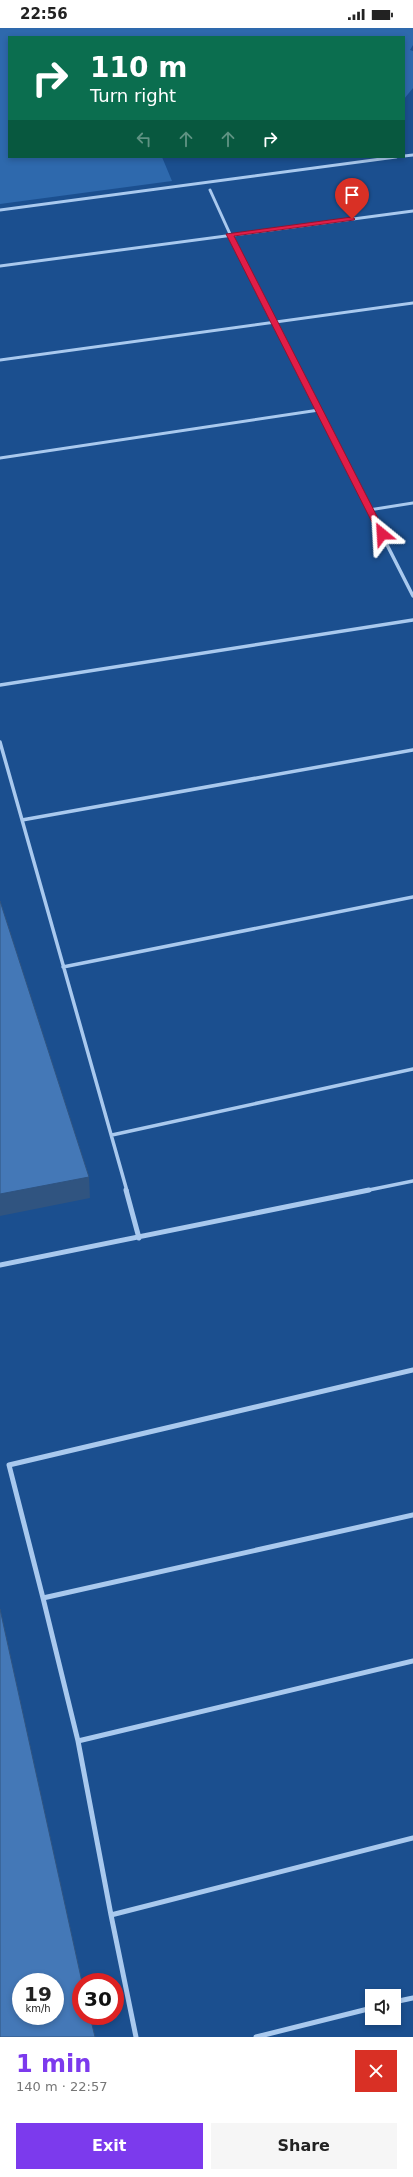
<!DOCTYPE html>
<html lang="en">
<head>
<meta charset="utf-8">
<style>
	:root { --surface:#fff; --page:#f6f6f6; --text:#222; --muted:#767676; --accent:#7c3aed }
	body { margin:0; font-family:"DejaVu Sans",sans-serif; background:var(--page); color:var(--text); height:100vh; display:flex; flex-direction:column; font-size:15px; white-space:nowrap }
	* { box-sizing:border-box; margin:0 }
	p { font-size:13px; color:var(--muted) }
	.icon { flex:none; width:22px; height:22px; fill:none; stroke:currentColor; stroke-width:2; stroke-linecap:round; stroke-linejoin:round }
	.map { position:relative; height:2009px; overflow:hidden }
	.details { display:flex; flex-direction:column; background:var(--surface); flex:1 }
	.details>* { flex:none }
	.hud { position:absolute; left:8px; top:8px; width:397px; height:122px; border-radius:0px; box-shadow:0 2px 6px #0003; background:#0b6e4f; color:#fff; overflow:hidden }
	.fabs { position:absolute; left:365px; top:1961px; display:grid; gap:8px }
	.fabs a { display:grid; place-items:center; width:36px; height:36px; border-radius:0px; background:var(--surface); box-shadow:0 2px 6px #0003; font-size:20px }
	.speed { position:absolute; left:12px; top:1945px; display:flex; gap:8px; font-size:20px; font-weight:700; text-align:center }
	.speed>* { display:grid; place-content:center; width:52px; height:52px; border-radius:50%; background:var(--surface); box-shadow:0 2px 6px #0003; line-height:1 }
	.speed small { font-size:10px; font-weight:400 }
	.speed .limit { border:6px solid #d22; background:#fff; color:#111 }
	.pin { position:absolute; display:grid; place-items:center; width:34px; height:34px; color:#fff; margin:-41px -17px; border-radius:50% 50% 50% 0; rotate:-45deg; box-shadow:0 0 4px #0007 }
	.pin .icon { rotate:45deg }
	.me { position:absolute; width:44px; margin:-22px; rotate:333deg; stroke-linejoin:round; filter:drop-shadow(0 0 3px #0008) }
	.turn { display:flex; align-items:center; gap:14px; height:84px; padding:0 16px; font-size:18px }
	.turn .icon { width:52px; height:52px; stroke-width:2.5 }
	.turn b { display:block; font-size:28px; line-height:34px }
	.lanes { display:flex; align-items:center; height:38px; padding:0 16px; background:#0003; justify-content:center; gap:20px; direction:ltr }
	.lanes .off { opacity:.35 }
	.round { display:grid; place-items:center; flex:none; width:42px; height:42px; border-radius:0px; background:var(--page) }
	.head { display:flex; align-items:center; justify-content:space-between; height:68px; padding:0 16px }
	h1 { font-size:24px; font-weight:600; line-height:30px; color:var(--accent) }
	.cta { display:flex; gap:8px; margin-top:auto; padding:8px 16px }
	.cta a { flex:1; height:46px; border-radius:0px; background:var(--accent); color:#fff; font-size:16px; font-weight:600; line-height:46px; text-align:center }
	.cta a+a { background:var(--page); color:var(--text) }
	.status { display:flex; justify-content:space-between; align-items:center; height:28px; padding:0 20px; background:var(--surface); direction:ltr }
	.status svg { height:11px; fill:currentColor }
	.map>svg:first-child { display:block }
	.green { fill:#2e69ad }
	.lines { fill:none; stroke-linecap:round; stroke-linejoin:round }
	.minor-far2 { stroke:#a9c9ee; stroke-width:3 }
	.minor-far1 { stroke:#a9c9ee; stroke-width:3.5 }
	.minor { stroke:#a9c9ee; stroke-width:5 }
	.shaded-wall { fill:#305480 }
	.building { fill:#4478b7; stroke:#305480; fill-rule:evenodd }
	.route { fill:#e11d48; stroke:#92132f }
</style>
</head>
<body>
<div class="status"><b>22:56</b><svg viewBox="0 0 49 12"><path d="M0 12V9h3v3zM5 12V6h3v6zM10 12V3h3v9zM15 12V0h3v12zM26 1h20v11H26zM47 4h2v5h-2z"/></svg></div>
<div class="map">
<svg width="413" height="2009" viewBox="0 0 413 2009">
	<rect width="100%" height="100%" fill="#1b4f8f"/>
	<path class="green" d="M0,0H413V17L410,22L413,23V60L404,71V9H9V129H162L172,153L0,176Z"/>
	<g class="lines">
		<path class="minor-far2" d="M404,128L413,127
			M210,162L230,206L383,508
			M0,182L396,129
			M0,238L413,183
			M0,332L413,275
			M0,430L319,382
			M369,482L413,475"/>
		<path class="minor-far1" d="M382,507L413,568
			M0,657L413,592
			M0,714L127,1163
			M22,792L413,722
			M63,939L413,869
			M112,1107L413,1041
			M364,1163L413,1153"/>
		<path class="minor" d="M126,1162L139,1210
			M0,1237L369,1162
			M413,1487L43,1570L78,1713L413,1633
			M43,1570L9,1437L413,1342
			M78,1713L111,1887
			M394,1974L413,1970
			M136,2009L111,1887L413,1810
			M256,2009L372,1980"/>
	</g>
	<path class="shaded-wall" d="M89,1149L90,1170L0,1188V1166Z"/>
	<path class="building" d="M0,873L89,1149L0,1166Z
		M0,1581L82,1954H81V1988H90L95,2009H0ZM21,1954H55V1988H21Z"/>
	<path class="route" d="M352,189L355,191L354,192L234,208L386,506L382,509L378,506L226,206Z"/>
</svg>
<div class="fabs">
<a><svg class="icon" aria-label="sound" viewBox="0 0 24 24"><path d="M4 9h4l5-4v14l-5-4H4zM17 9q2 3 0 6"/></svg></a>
</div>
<div class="speed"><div>19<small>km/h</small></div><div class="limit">30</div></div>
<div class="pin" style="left:352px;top:191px;background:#d93025"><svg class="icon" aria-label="arrive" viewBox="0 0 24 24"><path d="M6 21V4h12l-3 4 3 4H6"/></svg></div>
<svg class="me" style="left:382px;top:506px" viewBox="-20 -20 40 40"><path d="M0-17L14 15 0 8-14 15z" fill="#e11d48" stroke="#fff" stroke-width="4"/></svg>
<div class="hud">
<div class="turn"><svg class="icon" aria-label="right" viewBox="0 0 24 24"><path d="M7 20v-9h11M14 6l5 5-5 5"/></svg><div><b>110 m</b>Turn right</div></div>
<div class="lanes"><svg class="icon off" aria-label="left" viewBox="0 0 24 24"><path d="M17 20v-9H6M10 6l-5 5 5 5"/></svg><svg class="icon off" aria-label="ahead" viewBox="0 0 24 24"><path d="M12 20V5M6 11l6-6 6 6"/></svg><svg class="icon off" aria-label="ahead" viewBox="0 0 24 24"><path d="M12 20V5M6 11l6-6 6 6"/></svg><svg class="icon" aria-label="right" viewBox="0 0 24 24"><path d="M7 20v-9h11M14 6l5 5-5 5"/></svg></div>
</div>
</div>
<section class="details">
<div class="head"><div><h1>1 min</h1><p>140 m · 22:57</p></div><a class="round" style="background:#d93025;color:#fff"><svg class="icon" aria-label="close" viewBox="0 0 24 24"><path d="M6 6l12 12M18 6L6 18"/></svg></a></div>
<div class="cta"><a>Exit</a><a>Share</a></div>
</section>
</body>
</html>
